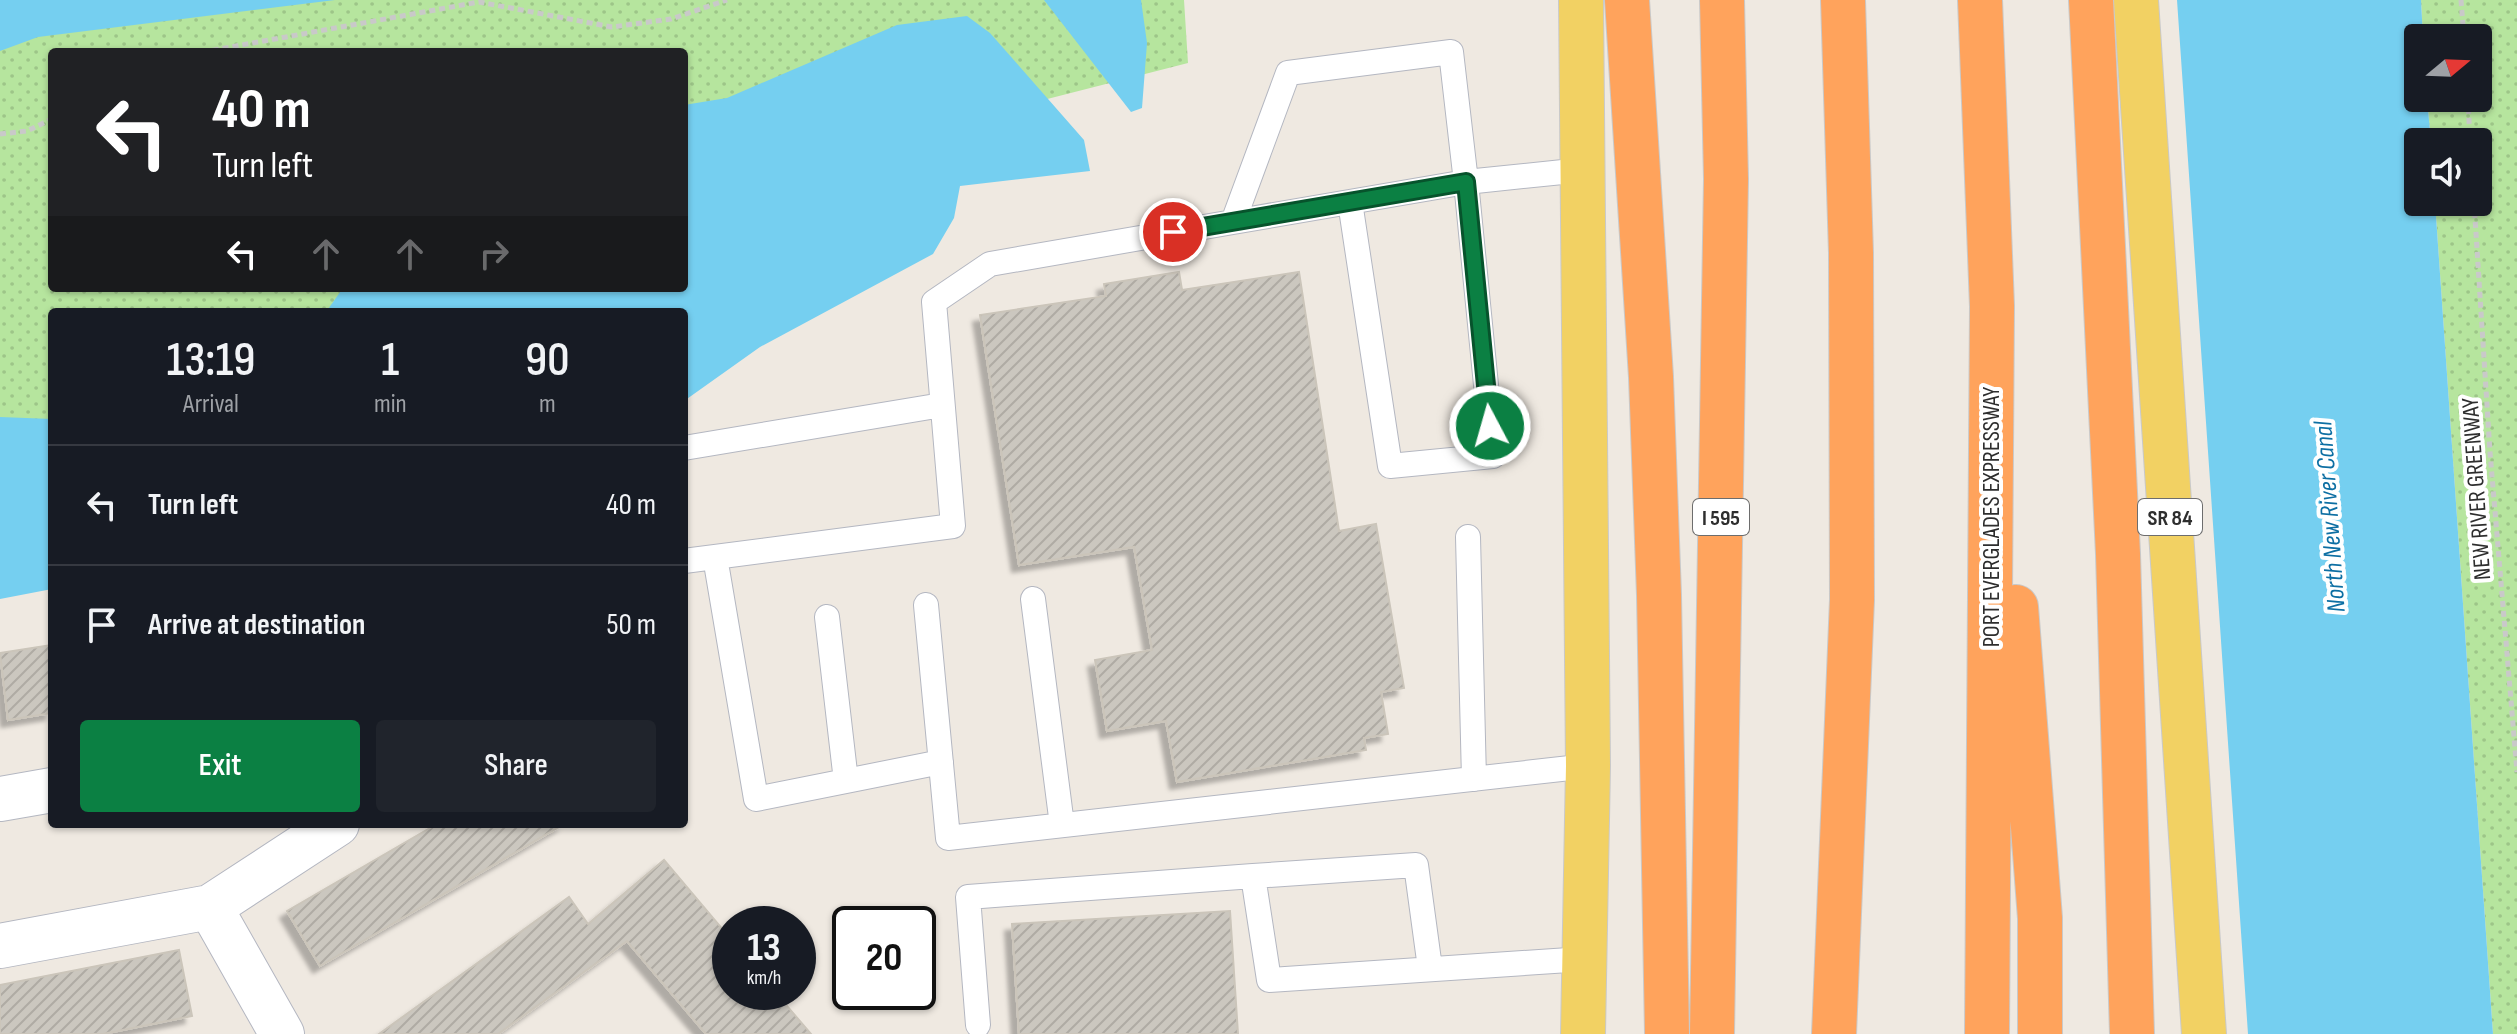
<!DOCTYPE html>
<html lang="en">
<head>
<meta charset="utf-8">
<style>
	:root { --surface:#171b24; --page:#20242c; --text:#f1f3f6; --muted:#9ea1a6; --line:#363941; --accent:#0b8043 }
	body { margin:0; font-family:"Sofia Sans Condensed",sans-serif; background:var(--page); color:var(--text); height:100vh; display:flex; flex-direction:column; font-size:30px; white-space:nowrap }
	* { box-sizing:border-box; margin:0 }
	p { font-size:26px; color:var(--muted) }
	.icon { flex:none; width:44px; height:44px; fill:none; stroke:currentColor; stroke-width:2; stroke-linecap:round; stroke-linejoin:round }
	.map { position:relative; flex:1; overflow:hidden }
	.details { position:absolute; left:48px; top:308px; width:640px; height:520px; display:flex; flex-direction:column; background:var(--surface); border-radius:8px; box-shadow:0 2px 6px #0004 }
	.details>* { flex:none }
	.banner { position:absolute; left:48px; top:48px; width:640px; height:244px; border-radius:8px; box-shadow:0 2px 6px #0004; background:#202124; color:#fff; overflow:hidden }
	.needle { width:52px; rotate:71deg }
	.buttons { position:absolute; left:2404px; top:24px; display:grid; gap:16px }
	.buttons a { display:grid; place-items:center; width:88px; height:88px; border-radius:8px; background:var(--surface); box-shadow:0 2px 6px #0004; font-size:40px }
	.speed { position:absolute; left:712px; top:906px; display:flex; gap:16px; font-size:40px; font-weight:700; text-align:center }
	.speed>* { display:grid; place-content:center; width:104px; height:104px; border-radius:50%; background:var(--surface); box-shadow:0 2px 6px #0004; line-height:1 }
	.speed small { font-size:20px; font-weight:400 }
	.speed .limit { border:4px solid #111; border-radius:12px; background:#fff; color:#111 }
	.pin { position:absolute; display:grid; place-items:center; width:68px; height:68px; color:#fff; margin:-34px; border:4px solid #fff; border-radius:50%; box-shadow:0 2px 8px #0007 }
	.me { position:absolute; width:88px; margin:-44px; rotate:354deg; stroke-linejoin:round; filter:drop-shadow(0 0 6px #0008) }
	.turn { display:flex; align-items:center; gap:28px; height:168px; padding:0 32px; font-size:36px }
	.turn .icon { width:104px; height:104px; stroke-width:2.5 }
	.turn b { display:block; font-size:56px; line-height:68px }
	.lanes { display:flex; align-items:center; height:76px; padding:0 32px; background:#0003; justify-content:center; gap:40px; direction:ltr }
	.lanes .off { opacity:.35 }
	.eta { display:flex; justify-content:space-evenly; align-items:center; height:136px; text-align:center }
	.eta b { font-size:48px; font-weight:600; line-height:56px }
	.primary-button { display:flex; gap:16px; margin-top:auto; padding:16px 32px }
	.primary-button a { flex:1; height:92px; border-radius:8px; background:var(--accent); color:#fff; font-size:32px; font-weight:600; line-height:92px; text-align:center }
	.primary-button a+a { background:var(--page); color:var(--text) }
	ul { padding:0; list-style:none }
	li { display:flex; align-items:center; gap:24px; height:120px; padding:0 32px; border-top:2px solid var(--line) }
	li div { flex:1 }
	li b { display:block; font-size:30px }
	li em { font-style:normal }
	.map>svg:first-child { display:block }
	.grass { fill:url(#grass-dots) }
	.water { fill:#75cff0 }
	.building { fill:url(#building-hatch); stroke:#cbc5ba; stroke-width:2; filter:url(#shadow) }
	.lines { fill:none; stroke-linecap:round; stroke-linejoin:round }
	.service-casing { stroke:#b4b7c1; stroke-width:26 }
	.minor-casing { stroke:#b4b7c1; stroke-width:46 }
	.primary-casing { stroke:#c9c9c9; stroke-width:46 }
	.motorway-casing { stroke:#c9c9c9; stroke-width:46 }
	.path { stroke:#c9c9c9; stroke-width:5; stroke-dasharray:6 4; stroke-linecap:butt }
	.service { stroke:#fff; stroke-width:24 }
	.minor { stroke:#fff; stroke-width:44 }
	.primary { stroke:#f2d163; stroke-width:44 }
	.motorway { stroke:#ffa35c; stroke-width:44 }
	.route-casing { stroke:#07532c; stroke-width:20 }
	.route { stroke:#0b8043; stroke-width:14 }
	.labels { text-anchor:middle; stroke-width:8; stroke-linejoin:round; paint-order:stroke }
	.shield { fill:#fff; stroke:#6d6d6d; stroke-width:2 }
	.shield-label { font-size:22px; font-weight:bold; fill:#2e2e2e }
	.street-label { font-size:24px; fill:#2e2e2e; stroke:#fff }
	.water-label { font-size:26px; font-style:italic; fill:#0d6fa3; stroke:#fff }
</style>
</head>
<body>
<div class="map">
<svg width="2517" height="1034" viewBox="0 0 2517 1034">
	<defs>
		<pattern id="grass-dots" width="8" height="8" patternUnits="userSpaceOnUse" patternTransform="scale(2)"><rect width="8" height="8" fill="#b6e59e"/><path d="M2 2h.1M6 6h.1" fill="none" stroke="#9dc588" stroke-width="1.8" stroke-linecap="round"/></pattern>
		<pattern id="building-hatch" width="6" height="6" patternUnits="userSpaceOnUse" patternTransform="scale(2)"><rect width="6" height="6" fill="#cbc7bf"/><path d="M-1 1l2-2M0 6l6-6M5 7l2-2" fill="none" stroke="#afaba4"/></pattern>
		<filter id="shadow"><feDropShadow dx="-7" dy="7" stdDeviation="2" flood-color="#0004"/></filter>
	</defs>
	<rect width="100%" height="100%" fill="#efe9e1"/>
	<path class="grass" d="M0,0H1184L1188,63L954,123L684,249V52H52V288H600L549,312H52V537L0,551Z
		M2421,0H2517V1034H2493L2435,202H2478V142H2431L2427,98H2478V38H2423Z"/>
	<path class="water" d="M0,0H335L38,37L0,51Z
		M1044,0H1141L1147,43L1142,108L1131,112Z
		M2177,0H2421L2423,38H2418V98H2427L2431,142H2418V202H2435L2493,1034H2248Z
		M967,16L990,33L1084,140L1090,171L960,186L954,218L933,254L760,347L684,401V312H326L343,288H684V105L727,98L897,25Z
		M0,417L52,419V589L0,599Z"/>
	<path class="building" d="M1179,272L1182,290L1299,272L1339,531L1376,524L1404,688L1381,692L1388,734L1364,738L1366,750L1177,782L1166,721L1107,731L1095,660L1152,650L1134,547L1019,565L980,315L1106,296L1104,284Z
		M52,645V713L8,720L0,653Z
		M437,824H564L320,966L287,911Z
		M664,860L730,938V992H775L811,1034H706L627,941L498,1034H379L569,897L588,924Z
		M1230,911L1238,1034H1019L1012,924Z
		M179,950L192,1016L103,1034H0V985Z"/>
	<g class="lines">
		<g class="service-casing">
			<path id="service" d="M1233,222L1466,182L1493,456L1390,466L1350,202
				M684,448L942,405
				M1468,537L1474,779
				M715,557L756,799L846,781L827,617
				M684,561L953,526L934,302L990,264L1233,222L1288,73L1451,52L1466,182L1582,170
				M1033,599L1062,825
				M926,605L948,838L1588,766
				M846,781L941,762
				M1430,968L1416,865L1253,876L1269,980L1584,959
				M978,1025L968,897L1253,876"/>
		</g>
		<g class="minor-casing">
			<path id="minor" d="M0,799L52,790
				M210,907L282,1034
				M0,946L210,907L337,824"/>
		</g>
		<g class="primary-casing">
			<path id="primary" d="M1581,0L1588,766L1583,1034
				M2136,0L2204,1034"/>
		</g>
		<g class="motorway-casing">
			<path id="motorway" d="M1627,0L1651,377L1659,595L1667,1034
				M1980,0L1992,306L1987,1034
				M2091,0L2118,554L2132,1034
				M2016,607L2040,918V1034
				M1712,1034L1726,179L1722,0
				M1834,1034L1852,600L1851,253L1843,0"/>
		</g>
		<path class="path" d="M2461,0L2464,38
			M203,52L479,2L612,27L671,19L727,0
			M2468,98L2470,142
			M0,134L27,131L52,119
			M2474,202L2490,452L2517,772"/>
		<use href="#service" class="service"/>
		<use href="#minor" class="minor"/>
		<use href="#primary" class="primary"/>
		<use href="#motorway" class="motorway"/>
	</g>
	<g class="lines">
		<g class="route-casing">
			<path id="route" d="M1173,232L1466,182L1490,426"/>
		</g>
		<use href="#route" class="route"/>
	</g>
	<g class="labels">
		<g class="shield">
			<rect x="1693" y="499" width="56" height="36" rx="6"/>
			<rect x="2138" y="499" width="64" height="36" rx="6"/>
		</g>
		<g class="shield-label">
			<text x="1721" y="525">I 595</text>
			<text x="2170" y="525">SR 84</text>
		</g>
		<g class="street-label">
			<text transform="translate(2476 489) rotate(-94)" y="8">NEW RIVER GREENWAY</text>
			<text transform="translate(1991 517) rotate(-90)" y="8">PORT EVERGLADES EXPRESSWAY</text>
		</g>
		<g class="water-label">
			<text transform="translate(2329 517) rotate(-94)" y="9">North New River Canal</text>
		</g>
	</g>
</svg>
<div class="buttons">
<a><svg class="needle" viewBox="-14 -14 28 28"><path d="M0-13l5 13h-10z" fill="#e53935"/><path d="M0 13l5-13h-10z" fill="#9ea1a6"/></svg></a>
<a><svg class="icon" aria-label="sound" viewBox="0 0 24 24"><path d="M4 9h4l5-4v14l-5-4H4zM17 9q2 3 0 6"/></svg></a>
</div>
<div class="speed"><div>13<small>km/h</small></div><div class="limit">20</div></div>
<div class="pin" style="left:1173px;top:232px;background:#d93025"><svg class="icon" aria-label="arrive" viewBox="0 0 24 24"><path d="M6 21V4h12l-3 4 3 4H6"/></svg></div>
<svg class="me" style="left:1490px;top:426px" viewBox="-20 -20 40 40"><circle r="17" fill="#0b8043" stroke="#fff" stroke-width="3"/><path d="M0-11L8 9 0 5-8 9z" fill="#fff"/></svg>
<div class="banner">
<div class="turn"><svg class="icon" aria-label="left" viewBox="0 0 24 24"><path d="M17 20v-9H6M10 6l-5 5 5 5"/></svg><div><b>40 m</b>Turn left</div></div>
<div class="lanes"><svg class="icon" aria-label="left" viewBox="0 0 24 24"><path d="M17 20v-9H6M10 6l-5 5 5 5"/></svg><svg class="icon off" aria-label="ahead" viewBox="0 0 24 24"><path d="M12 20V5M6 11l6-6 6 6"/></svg><svg class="icon off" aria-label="ahead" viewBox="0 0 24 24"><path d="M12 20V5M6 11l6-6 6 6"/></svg><svg class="icon off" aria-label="right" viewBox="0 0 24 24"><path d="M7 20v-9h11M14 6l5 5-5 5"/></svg></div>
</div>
<section class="details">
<div class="eta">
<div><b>13:19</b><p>Arrival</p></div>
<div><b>1</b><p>min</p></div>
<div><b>90</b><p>m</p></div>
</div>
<ul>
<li><svg class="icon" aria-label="left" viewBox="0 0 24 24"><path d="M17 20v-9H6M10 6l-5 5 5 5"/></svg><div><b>Turn left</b></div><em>40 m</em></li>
<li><svg class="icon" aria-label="arrive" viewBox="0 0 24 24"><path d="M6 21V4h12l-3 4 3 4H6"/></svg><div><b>Arrive at destination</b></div><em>50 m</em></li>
</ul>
<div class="primary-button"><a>Exit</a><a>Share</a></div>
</section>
</div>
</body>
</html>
